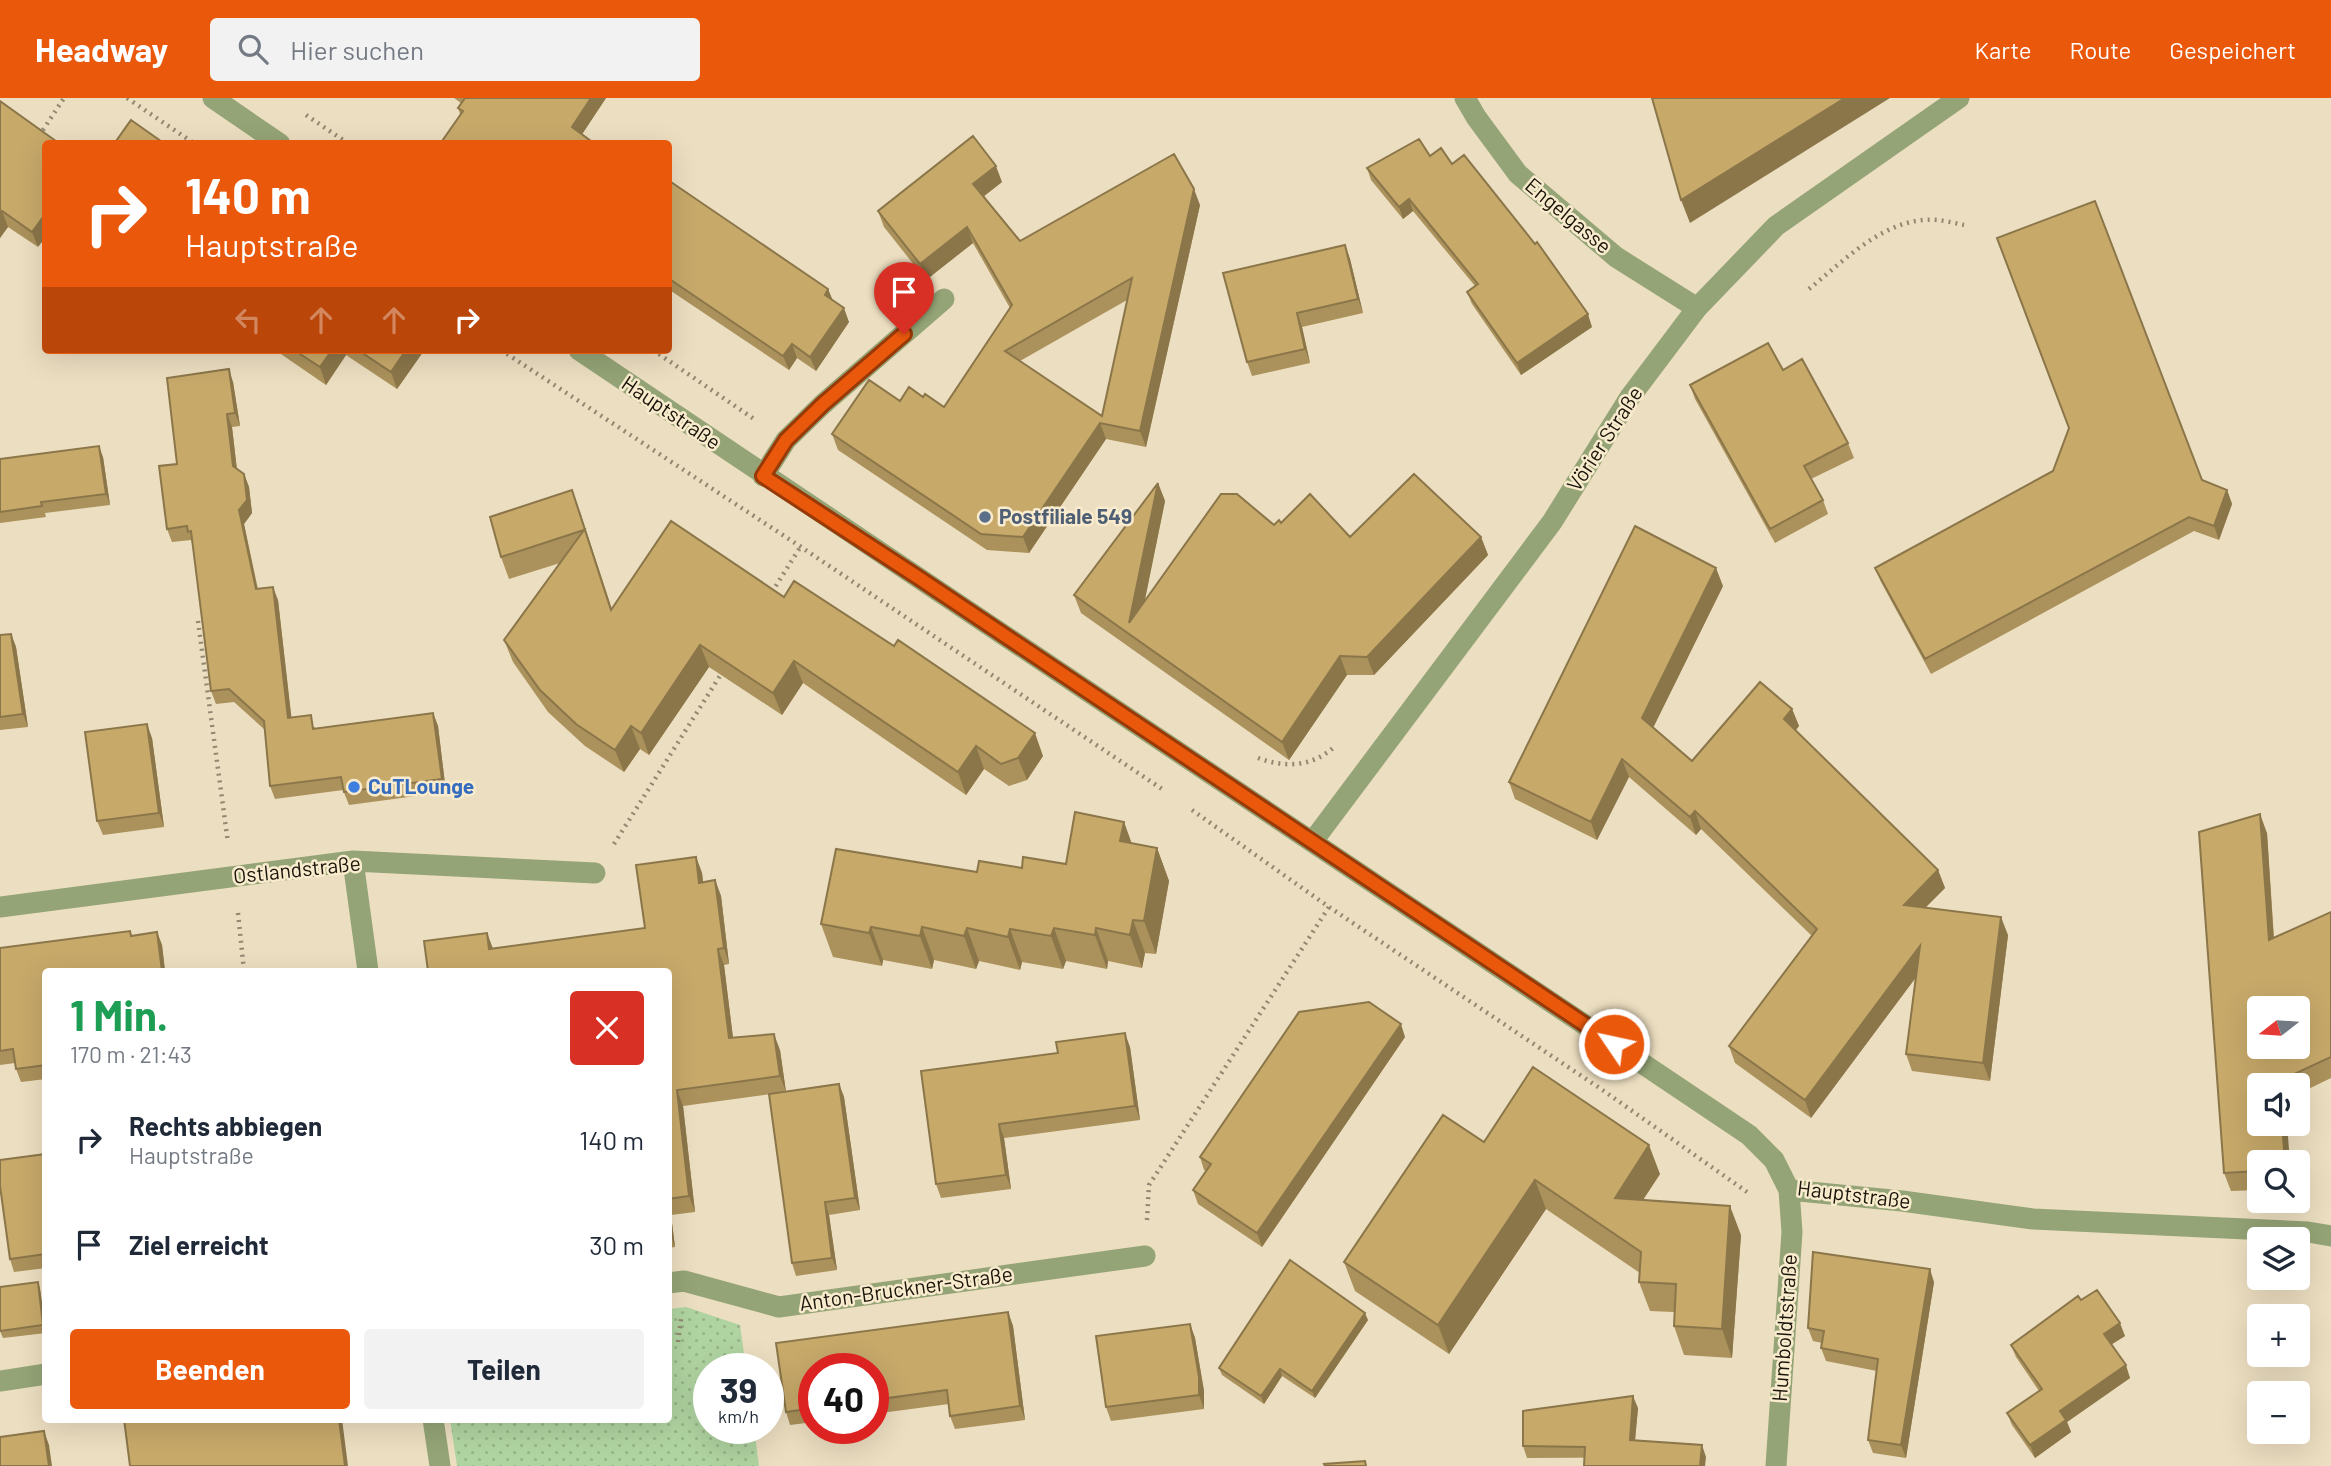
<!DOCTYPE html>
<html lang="de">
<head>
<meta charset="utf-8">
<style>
	:root { --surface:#fff; --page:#f2f2f3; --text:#1f2937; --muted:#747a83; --accent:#ea580c }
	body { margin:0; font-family:Barlow,sans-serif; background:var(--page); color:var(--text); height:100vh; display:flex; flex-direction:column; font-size:26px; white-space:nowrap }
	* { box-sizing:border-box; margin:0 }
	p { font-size:23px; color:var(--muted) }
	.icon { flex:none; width:38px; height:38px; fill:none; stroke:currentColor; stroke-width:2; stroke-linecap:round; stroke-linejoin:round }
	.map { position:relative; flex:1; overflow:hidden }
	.drawer { position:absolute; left:42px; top:870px; width:630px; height:455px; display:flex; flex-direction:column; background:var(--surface); border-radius:7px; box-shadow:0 7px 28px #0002 }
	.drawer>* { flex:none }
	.guide { position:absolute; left:42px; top:42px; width:630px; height:214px; border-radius:7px; box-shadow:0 7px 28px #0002; background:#ea580c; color:#fff; overflow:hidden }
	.needle { width:46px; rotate:253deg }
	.tools { position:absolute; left:2247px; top:898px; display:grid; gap:14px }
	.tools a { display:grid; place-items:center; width:63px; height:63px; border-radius:7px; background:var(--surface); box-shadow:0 7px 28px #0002; font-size:35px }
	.speed { position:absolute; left:693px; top:1255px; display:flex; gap:14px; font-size:35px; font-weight:700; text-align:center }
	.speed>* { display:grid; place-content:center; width:91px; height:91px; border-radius:50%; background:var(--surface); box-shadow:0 7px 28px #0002; line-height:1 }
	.speed small { font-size:18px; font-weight:400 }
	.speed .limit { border:10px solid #d22; background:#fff; color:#111 }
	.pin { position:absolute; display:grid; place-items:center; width:60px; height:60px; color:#fff; margin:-72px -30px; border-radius:50% 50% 50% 0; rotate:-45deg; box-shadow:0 0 7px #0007 }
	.pin .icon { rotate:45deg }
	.me { position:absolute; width:77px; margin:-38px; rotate:304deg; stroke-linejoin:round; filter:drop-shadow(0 0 5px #0008) }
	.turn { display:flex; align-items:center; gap:24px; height:147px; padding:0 28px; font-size:32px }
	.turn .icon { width:91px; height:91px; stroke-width:2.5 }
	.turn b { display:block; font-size:49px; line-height:60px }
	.lanes { display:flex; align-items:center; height:66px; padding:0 28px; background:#0003; justify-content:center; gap:35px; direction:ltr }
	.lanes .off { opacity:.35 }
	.round { display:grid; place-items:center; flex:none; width:74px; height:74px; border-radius:7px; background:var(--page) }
	.overview { display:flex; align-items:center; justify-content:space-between; height:119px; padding:0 28px }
	h1 { font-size:42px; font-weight:700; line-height:52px; color:#1e9e55 }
	.action { display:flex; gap:14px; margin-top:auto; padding:14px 28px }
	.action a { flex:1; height:80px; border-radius:7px; background:var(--accent); color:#fff; font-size:28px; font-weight:700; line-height:80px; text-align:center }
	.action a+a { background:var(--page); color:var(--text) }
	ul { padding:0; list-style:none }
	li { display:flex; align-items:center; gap:21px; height:105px; padding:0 28px }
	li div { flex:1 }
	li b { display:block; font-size:26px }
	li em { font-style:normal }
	header { display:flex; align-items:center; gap:42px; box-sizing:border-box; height:98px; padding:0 35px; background:var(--accent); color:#fff }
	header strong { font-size:33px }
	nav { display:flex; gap:38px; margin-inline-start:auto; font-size:24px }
	.search { width:490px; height:63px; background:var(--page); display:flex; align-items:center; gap:18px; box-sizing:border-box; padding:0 24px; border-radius:7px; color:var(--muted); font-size:26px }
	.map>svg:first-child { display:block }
	.green { fill:url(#green-dots) }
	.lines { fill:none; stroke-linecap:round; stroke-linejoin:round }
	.path { stroke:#928872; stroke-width:4.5; stroke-dasharray:2 5; stroke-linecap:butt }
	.service { stroke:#94a476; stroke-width:21 }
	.minor { stroke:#94a476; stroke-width:21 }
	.tertiary { stroke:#94a476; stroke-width:21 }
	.wall { fill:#ab915b; fill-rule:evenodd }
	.shaded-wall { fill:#8b764a }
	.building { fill:#c7a96a; stroke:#8b764a; stroke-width:2; fill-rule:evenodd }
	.route-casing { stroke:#983908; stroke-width:18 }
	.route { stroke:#ea580c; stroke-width:12 }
	.service-dot { fill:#5c6f8a; stroke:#f9ebcd; stroke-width:2.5 }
	.shop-dot { fill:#3f7fe0; stroke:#f9ebcd; stroke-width:2.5 }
	.labels { text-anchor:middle; stroke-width:5; stroke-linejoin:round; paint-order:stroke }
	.street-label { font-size:21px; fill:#1a150a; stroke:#f9ebcd }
	.service-label { font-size:21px; font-weight:bold; fill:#4e5e75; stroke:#f9ebcd; text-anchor:start }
	.shop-label { font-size:21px; font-weight:bold; fill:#366cbe; stroke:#f9ebcd; text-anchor:start }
</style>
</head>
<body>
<header>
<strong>Headway</strong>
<div class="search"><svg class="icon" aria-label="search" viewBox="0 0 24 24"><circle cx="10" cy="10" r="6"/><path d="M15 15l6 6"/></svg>Hier suchen</div>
<nav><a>Karte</a><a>Route</a><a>Gespeichert</a></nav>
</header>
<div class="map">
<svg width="2331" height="1368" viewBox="0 0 2331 1368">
	<defs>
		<pattern id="green-dots" width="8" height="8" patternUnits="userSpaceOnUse" patternTransform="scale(1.75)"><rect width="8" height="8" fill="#b0d4a1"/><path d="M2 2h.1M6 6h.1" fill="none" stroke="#97b589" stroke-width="1.8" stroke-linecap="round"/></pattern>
	</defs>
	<rect width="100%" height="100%" fill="#ecdec0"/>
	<path class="green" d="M686,1209L740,1227L746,1270H709V1330H754L759,1368H457L450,1321H668L669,1211Z"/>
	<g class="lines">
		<path class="path" d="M127,0L195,46
			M306,17L349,46
			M39,38L64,0
			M1809,191C1845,162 1886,118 1937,122C1946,123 1955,125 1964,127
			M501,252L801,449L1165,693
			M653,252L757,323
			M772,494L801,448
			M198,523L228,745
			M1258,660C1285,670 1312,669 1334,649
			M1192,712L1329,809L1604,993L1747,1094
			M614,746L723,573
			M238,815L244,873
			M1147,1122L1149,1087L1329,809
			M678,1244L681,1221"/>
		<path class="service" d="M763,378L786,342L823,306L944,201"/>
		<path class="minor" d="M1465,0L1476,19L1518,76L1616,159L1697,210
			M353,763L368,873
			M0,809L353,763L595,775
			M1789,1092L1902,1103L2033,1121L2308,1134L2331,1138
			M668,1185L684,1183L779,1209L1145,1158
			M0,1283L46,1276
			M433,1321L440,1368"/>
		<path class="tertiary" d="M213,0L280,46
			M579,252L1749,1037L1774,1062L1789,1092L1792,1134L1776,1368
			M1313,743L1552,424L1630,299L1697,210L1776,128L1959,0"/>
	</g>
	<path class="wall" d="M454,0H606L582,36L460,16L458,10L461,5Z
		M0,3L38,149L8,129L0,140Z
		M1430,58L1452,66L1592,229L1521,277L1472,206L1467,194L1475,188L1413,113L1403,121L1371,82L1367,70Z
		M668,82L828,191L832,202L849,224L816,273L797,260L789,272L668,191Z
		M1002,84L984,98L1020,143L1200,107L1146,349L1106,341L1029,455L987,452L838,352L832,336L900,303L923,299L944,309L1010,210L973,145L926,182L884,129L878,113ZM1127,202L1102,318L1020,263Z
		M1345,147L1350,161L1363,215L1302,229L1310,265L1252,278L1247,264Z
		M275,252H422L423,254L397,291L346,257L326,287Z
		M1783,272L1848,345L1854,360L1811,381L1823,402L1828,416L1775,445L1695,301L1690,287Z
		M233,284L240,328L232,329L237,371L244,376L249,389L252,415L244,426L258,491L278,502L291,619L316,630L433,615L438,628L446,694L349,707L343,692L275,701L270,688L265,632L234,604L216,606L211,593L193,447L191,442L172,444L167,431L177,366Z
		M103,359L110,407L45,415L46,419L0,425V361Z
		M2202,382L2227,392L2232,406L2219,442L2194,433L1931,576L1881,484L1875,470Z
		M1158,385L1165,403L1144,505L1274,427L1281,425L1350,439H1481L1488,457L1374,577H1347L1289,662L1081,515L1074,497Z
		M580,414L612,511L784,499L1043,658L1027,682L1009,688L984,671L966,697L803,585L782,617L709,569L649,657L640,651L624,674L585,648L548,614L513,564L504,542L560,465L509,481L501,459Z
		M1723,488L1653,630L1692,663L1792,611L1799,628L1796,632L1938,772L1945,790L1925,810L2008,837L1990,983L1912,973L1906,956L1915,880L1811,1020L1735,965L1729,948L1812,838L1701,731L1696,737L1629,679L1597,742L1515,701L1509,684Z
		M11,536L16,549L28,629L0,632V537Z
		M152,640L164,729L103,737L97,723Z
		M1124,724L1131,745L1157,750L1169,783L1156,856L1145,855L1142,870L1108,863L1107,871L1066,863L1063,871L1022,864L1020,872L979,863L976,871L934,862L932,871L883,862L882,868L833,859L821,826L977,774L1066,766Z
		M2267,735L2274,840L2331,814V980L2298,996V987H2259V1092L2231,1093L2224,1075Z
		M696,759L702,775L703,784L715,782L721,798L729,866L724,867L733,940L780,952L786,994L683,1008L695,1114L671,1117L675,1149L668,1150V873H428L487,835L493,851L645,830Z
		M157,834L162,847L165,873H46V981L21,984L16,971L15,965L0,967V850L132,838Z
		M1405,939L1262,1149L1198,1106L1193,1092L1206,1073L1204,1072L1200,1059Z
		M1130,949L1140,1022L1004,1040L1011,1091L941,1100L936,1086L921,973Z
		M839,986L844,999L860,1112L829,1117L837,1172L796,1178L792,1165Z
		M1484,1044L1660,1076L1643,1102L1741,1137L1732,1260L1684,1257L1674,1228V1214L1650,1213L1639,1184L1640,1175L1546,1111L1449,1256L1355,1193L1344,1164Z
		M46,1056V1170L14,1174L10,1161Z
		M38,1184L40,1191L46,1235L3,1240L0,1233Z
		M1934,1184L1906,1360L1873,1355L1868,1342L1877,1273L1826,1263L1821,1250L1822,1245L1813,1243L1808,1230Z
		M2081,1202L2125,1238L2112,1246L2130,1280L2067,1324L2071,1334L2035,1360L2012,1327L2007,1315L2039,1293L2016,1259L2011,1247Z
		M1008,1214L1013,1228L1025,1322L955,1331L950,1318L949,1306L873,1316V1270H814V1324L790,1327L786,1314L776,1245Z
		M1368,1222L1315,1300L1282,1278L1264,1306L1222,1277L1219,1270Z
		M1190,1226L1195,1240L1204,1293V1311L1111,1323L1106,1309Z
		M1638,1310L1635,1342L1706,1359L1527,1360L1523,1348Z"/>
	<path class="shaded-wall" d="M591,0H606L577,44L572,29Z
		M1845,0H1890L1690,125L1681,102Z
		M996,68L1002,84L979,102L973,86Z
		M1194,91L1200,107L1146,349L1140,333Z
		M1409,101L1413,113L1403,121L1399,109Z
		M2,113L8,129L0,140V116Z
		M46,115V139L38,149L32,134Z
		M967,129L973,145L926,182L920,166Z
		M1345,147L1350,161L1363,215L1358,201Z
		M828,191L834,205L825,197Z
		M844,210L849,224L816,273L810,259Z
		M1297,215L1302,229L1310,265L1305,251Z
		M1588,216L1592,229L1521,277L1517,265Z
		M792,246L797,260L789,272L783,258Z
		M332,252H345L346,257L326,287L320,269Z
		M406,252H422L423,254L397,291L391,274Z
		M229,271L233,284L240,328L235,315Z
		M227,316L232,329L238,382L233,368Z
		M1100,325L1106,341L1029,455L1023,439Z
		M99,348L103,359L110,407L106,396Z
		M244,376L249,389L252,415L244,426L260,504L256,491L239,412Z
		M1158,385L1165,403L1137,541L1129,525Z
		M572,392L580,414L619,535L611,512Z
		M2227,392L2232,406L2219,442L2214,428Z
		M1481,439L1488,457L1374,577L1367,559Z
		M1716,470L1723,488L1649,638L1642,620Z
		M273,489L278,502L293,633L288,620Z
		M11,536L16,549L28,629L23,616Z
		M700,547L709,569L649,657L641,635Z
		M1340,558L1347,577L1289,662L1282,644Z
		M794,563L803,585L782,617L773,595Z
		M1792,611L1799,628L1790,639L1784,621Z
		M433,615L438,628L446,694L442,681Z
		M147,626L152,640L164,729L159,715Z
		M631,628L640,651L624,674L615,652Z
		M1035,635L1043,658L1027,682L1018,660Z
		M976,648L984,671L966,697L958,674Z
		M1622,661L1629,679L1597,742L1591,724Z
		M1695,713L1701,731L1696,737L1690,719Z
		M2260,716L2267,735L2275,861L2269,842Z
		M1124,724L1136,757L1120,743Z
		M1157,750L1169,783L1156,856L1144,823Z
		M696,759L702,775L705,800L699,785Z
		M1938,772L1945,790L1910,825L1904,807Z
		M715,782L721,798L729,866L724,850Z
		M2001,819L2008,837L1990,983L1983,965Z
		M1133,822L1145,855L1142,870L1130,837Z
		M871,829L883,862L882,868L869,835Z
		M922,829L934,862L932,871L920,838Z
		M967,830L979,863L976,871L964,838Z
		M1054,830L1066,863L1063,871L1051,838Z
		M1096,830L1108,863L1107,871L1095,837Z
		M1010,831L1022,864L1020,872L1008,839Z
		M157,834L162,847L165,873H162Z
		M487,835L493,851H489Z
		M1920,848L1926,866L1811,1020L1805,1002Z
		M718,851L724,867L735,956L729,940Z
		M1401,926L1405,939L1262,1149L1257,1135Z
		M1125,935L1130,949L1140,1022L1135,1008Z
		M774,936L780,952L786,994L780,978Z
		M839,986L844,999L860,1112L855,1100Z
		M677,992L683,1008L695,1114L689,1098Z
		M999,1026L1004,1040L1011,1091L1006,1077Z
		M2282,1026H2287L2290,1064H2285Z
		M1649,1047L1660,1076L1625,1129L1615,1100Z
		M1535,1082L1546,1111L1449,1256L1438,1227Z
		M825,1104L829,1117L837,1172L832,1160Z
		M1730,1108L1741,1137L1732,1260L1722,1231Z
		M668,1110L671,1117L675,1149L669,1133Z
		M1930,1171L1934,1184L1906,1360L1901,1347Z
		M38,1184L40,1191L46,1234L43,1227Z
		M1008,1214L1013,1228L1025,1322L1020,1308Z
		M1365,1215L1368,1222L1315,1300L1312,1293Z
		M2120,1225L2125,1238L2109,1248L2104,1236Z
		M1190,1226L1195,1240L1204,1293V1311L1199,1297Z
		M2126,1267L2130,1280L2067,1324L2071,1334L2035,1360L2030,1347L2060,1313Z
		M1280,1271L1282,1278L1264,1306L1261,1298Z
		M1633,1298L1638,1310L1634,1353L1630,1342Z
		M339,1321H342L348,1368H345Z
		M44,1333L49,1347L52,1368H49Z
		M1702,1347L1706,1359L1705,1368H1700Z"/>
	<path class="building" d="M465,0H591L572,29L595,46H440L463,13L458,10Z
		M1652,0H1845L1681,102Z
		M0,3L60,46H46V115L32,134L2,113L0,116Z
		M131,22L165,46H114Z
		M973,38L996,68L973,86L1020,143L1174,56L1194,91L1140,333L1100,325L1023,439L981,436L832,336L869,282L900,303L909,289L923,299L925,296L944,309L1012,207L967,129L920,166L878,113ZM1132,180L1102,318L1005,253Z
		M1419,41L1430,58L1441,50L1452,66L1464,57L1535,146L1537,144L1588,216L1517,265L1467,194L1478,186L1409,101L1399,109L1367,70Z
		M668,82L828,191L825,197L844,210L810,259L792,246L783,258L668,180Z
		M2095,103L2202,382L2227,392L2214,428L2189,419L1925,561L1875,470L2053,373L2069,330L1997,140Z
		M1345,147L1358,201L1297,215L1305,251L1247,264L1223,175Z
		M1768,245L1783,272L1802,261L1848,345L1804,368L1823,402L1770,431L1690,287Z
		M294,252H332L320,269Z
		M358,252H406L391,274Z
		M229,271L235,315L227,316L233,368L244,376L247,402L239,412L256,491L273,489L288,620L311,617L313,631L433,615L442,681L344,694L341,679L270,688L264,623L229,591L211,593L191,433L188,434L187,428L167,431L159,368L177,366L167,280Z
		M99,348L106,396L41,404L42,408L0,414V361Z
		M1414,376L1481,439L1367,559L1340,558L1282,644L1074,497L1158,385L1129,525L1221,396H1237L1274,427L1279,422L1281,425L1310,396L1350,439Z
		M572,392L611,512L671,423L784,499L794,483L894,548L898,542L1035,635L1018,660L1001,666L976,648L958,674L794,563L773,595L700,547L641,635L631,628L615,652L576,626L540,592L504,542L584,432L501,459L490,419Z
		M1635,428L1716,470L1642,620L1692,663L1760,584L1792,611L1784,621L1938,772L1904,807L2001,819L1983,965L1906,956L1920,848L1805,1002L1729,948L1817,831L1695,713L1690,719L1622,661L1591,724L1509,684Z
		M11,536L23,616L0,619V537Z
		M147,626L159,715L97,723L85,634Z
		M1075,714L1124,724L1120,743L1157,750L1144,823L1133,822L1130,837L1096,830L1095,837L1054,830L1051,838L1010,831L1008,839L967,830L964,838L922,829L920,838L871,829L869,835L821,826L836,751L977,774L979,763L1022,770L1023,759L1066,766Z
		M2260,716L2269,842L2331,814V959L2279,983V987H2259V1026H2282L2285,1064H2259V1073L2224,1075L2199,734ZM2259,910H2298V948H2259Z
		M696,759L699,785L715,782L724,850L718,851L729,940L774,936L780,978L677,992L689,1098L668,1101V873H428L424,843L487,835L489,851L645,830L636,767Z
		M130,833L131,838L157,834L162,873H46V967L16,971L13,951L0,953V850Z
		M1369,904L1401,926L1257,1135L1193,1092L1211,1066L1200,1059L1299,914Z
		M1125,935L1135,1008L999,1026L1006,1077L936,1086L921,973L1058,955L1056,944Z
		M1533,969L1649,1047L1615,1100L1730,1108L1722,1231L1674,1228L1676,1186L1639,1184L1641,1154L1535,1082L1438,1227L1344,1164L1443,1017L1484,1044Z
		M839,986L855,1100L825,1104L832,1160L792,1165L769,996Z
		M46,1056V1156L10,1161L0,1088V1062Z
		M1813,1154L1930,1171L1901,1347L1868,1342L1878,1261L1821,1250L1824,1233L1808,1230Z
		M1290,1162L1365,1215L1312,1293L1280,1271L1261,1298L1219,1270Z
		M38,1184L43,1227L0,1233V1189Z
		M2097,1192L2120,1225L2104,1236L2126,1267L2060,1313L2066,1322L2030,1347L2007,1315L2042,1291L2011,1247L2078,1198L2081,1202Z
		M1008,1214L1020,1308L950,1318L947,1292L873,1302V1270H814V1310L786,1314L776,1245Z
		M1190,1226L1199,1279V1297L1106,1309L1096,1238Z
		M1633,1298L1630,1342L1702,1347L1700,1368H1584L1585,1349L1523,1348V1313Z
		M124,1321H339L345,1368H130Z
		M44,1333L49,1368H0V1339Z
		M1365,1363L1366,1368H1325L1324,1366Z"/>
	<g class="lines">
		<g class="route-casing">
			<path id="route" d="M904,236L823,306L786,342L763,378L919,480L1614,946"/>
		</g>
		<use href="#route" class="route"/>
	</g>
	<circle class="service-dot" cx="985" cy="419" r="7"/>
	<circle class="shop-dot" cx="354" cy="689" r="7"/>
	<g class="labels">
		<g class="street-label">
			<text transform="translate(1568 118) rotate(40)" y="7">Engelgasse</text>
			<text transform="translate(671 315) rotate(34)" y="7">Hauptstraße</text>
			<text transform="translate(1605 341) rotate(-57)" y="7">Vörier Straße</text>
			<text transform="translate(297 772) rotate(-6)" y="7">Ostlandstraße</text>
			<text transform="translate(1854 1097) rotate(7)" y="7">Hauptstraße</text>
			<text transform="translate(906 1191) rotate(-8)" y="7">Anton-Bruckner-Straße</text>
			<text transform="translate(1785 1230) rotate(-86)" y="7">Humboldtstraße</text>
		</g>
		<g class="service-label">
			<text x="999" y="426">Postfiliale 549</text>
		</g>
		<g class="shop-label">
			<text x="368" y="696">CuTLounge</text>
		</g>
	</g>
</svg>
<div class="tools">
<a><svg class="needle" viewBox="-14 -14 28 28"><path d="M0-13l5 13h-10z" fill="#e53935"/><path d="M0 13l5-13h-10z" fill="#747a83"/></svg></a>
<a><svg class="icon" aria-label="sound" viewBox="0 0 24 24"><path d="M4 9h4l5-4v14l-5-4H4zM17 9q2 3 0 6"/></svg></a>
<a><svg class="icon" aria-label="search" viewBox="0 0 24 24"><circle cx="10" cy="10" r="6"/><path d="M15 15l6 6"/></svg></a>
<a><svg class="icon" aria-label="layers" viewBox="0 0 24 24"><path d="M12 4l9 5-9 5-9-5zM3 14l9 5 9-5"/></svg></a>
<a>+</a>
<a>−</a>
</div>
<div class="speed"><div>39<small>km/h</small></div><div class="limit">40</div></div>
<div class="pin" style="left:904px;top:236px;background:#d93025"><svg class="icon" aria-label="arrive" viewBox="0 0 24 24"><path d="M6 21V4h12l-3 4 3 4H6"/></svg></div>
<svg class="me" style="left:1614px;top:946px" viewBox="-20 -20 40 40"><circle r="17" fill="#ea580c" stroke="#fff" stroke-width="3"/><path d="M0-11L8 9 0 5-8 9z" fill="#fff"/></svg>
<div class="guide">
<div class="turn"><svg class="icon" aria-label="right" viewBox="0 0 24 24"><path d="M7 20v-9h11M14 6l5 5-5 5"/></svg><div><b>140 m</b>Hauptstraße</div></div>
<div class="lanes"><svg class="icon off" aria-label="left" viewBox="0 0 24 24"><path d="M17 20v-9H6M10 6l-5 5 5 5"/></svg><svg class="icon off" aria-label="ahead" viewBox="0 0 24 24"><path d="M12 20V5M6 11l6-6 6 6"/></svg><svg class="icon off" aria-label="ahead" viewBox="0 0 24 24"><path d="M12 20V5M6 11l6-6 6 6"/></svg><svg class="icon" aria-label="right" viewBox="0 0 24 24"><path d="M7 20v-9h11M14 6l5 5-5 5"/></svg></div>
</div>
<section class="drawer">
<div class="overview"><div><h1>1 Min.</h1><p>170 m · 21:43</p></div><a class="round" style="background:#d93025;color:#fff"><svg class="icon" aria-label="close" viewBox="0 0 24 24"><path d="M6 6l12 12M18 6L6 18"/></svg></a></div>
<ul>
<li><svg class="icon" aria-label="right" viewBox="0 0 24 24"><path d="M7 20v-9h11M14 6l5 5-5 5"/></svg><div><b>Rechts abbiegen</b><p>Hauptstraße</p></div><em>140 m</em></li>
<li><svg class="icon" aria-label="arrive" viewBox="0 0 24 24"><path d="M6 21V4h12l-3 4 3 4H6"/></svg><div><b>Ziel erreicht</b></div><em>30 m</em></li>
</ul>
<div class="action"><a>Beenden</a><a>Teilen</a></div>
</section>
</div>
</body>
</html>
